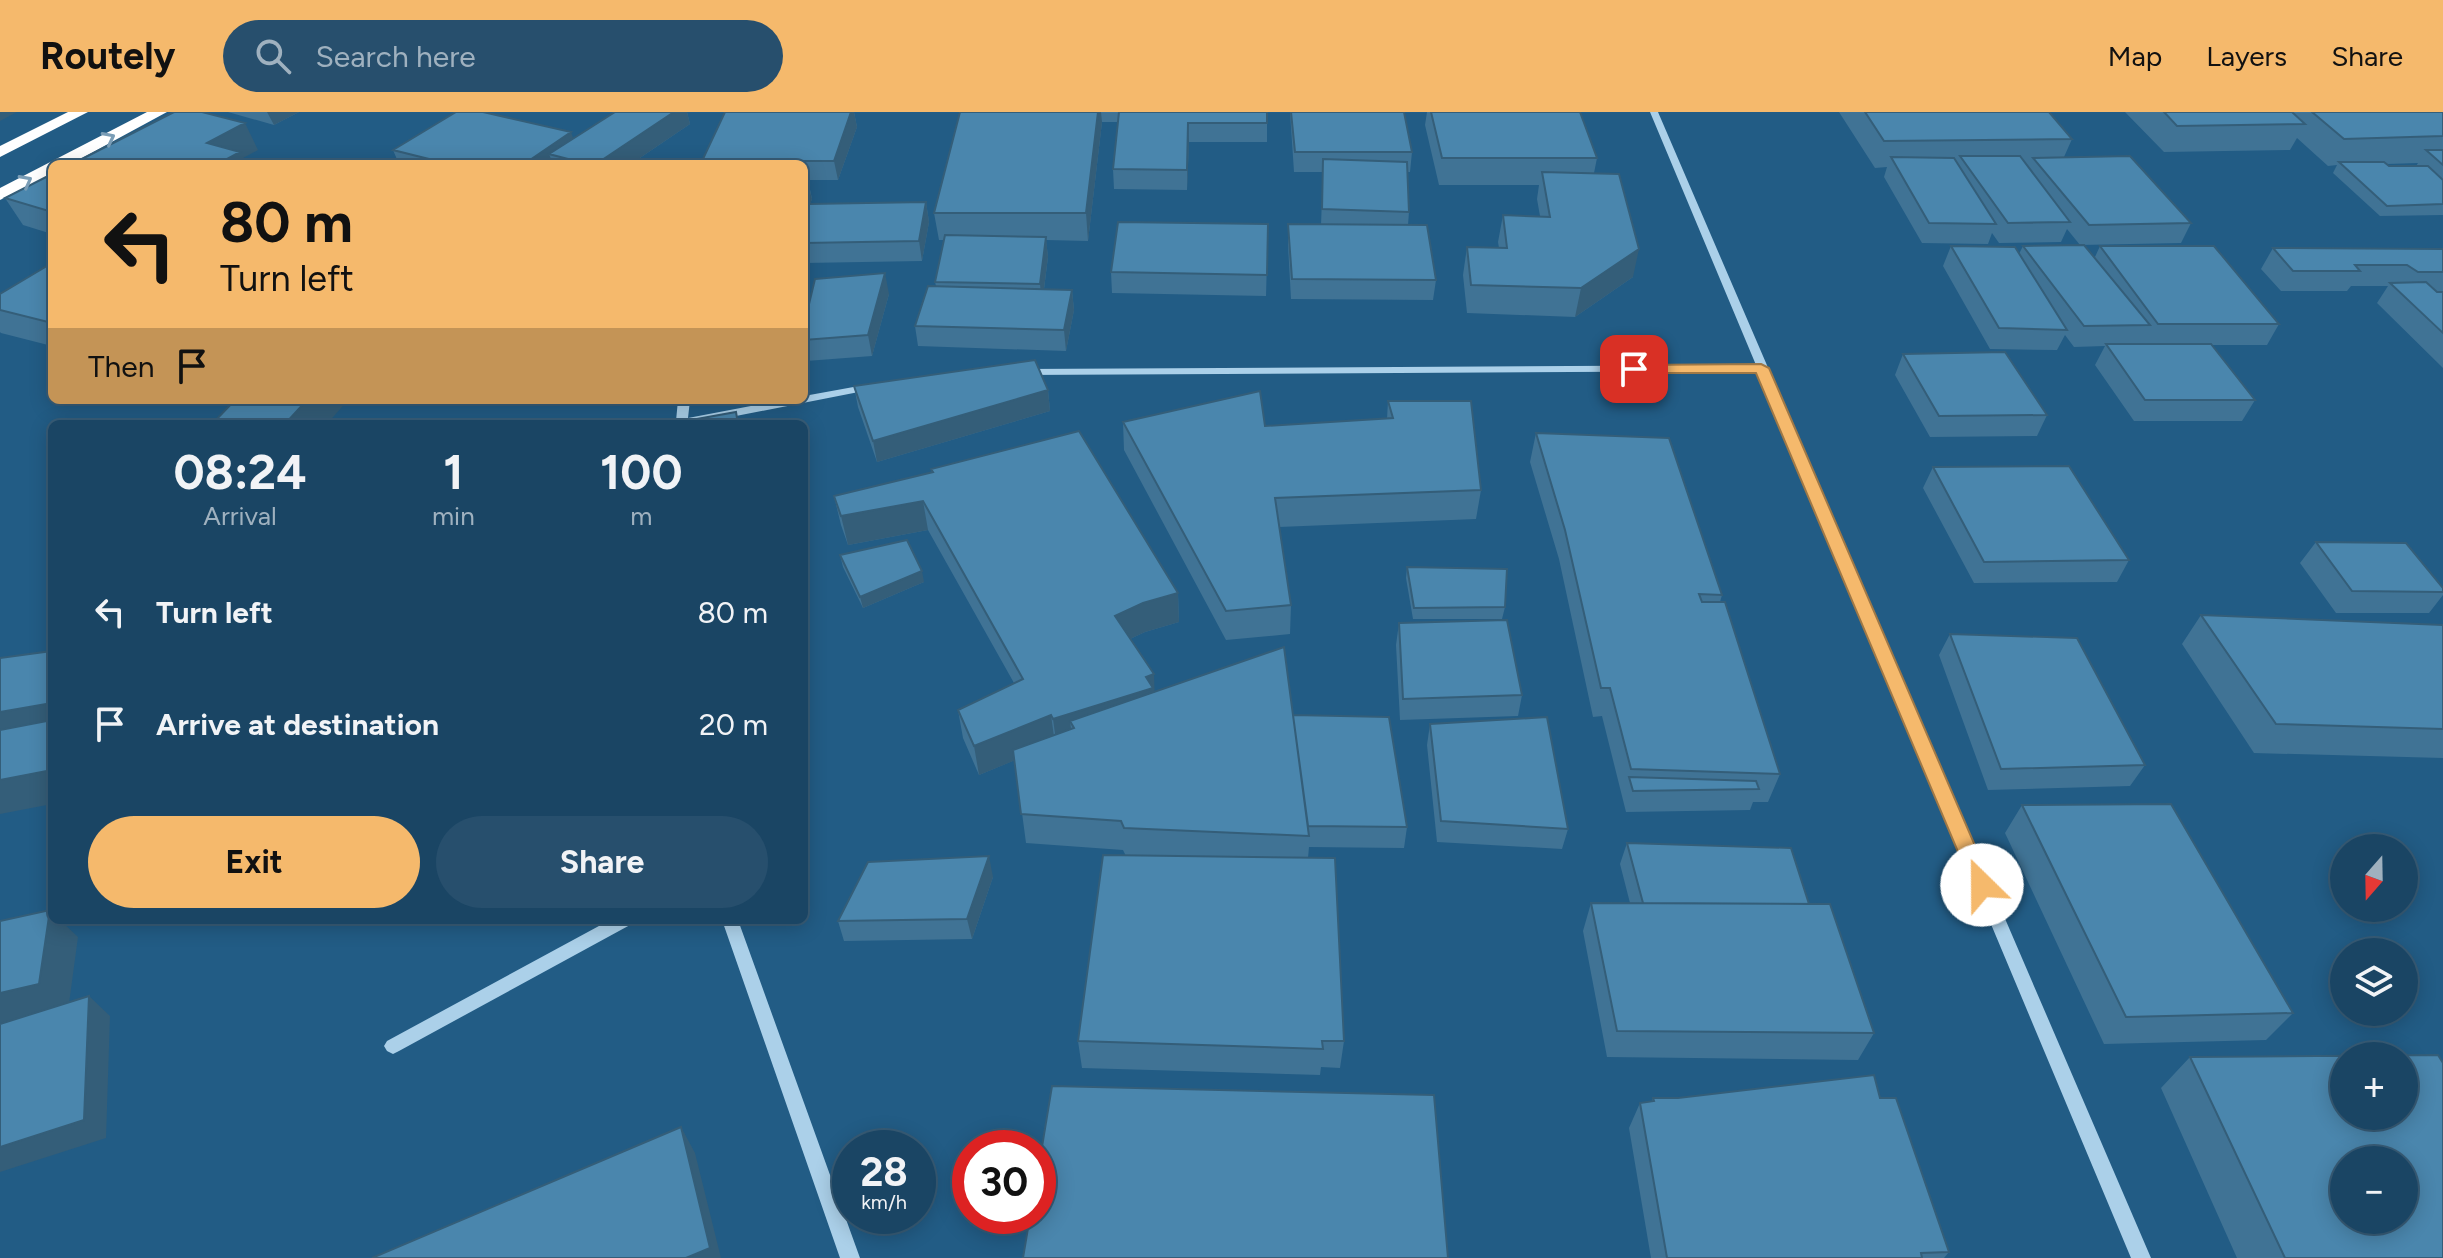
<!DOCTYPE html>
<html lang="en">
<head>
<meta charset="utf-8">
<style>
	:root { --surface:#1a4564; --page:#274f6d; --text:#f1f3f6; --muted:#9fb1bf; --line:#385d78; --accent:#f5b96c }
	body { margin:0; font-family:Figtree,sans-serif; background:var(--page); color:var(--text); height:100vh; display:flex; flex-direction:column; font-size:30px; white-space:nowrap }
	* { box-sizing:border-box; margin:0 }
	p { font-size:26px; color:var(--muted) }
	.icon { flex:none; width:44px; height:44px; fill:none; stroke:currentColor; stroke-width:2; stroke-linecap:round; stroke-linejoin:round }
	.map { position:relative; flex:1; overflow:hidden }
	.drawer { position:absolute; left:48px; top:308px; width:760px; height:504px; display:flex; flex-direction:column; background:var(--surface); border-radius:12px; box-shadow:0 4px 20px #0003,0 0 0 2px var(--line) }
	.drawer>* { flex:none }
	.banner { position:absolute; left:48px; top:48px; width:760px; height:244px; border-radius:12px; box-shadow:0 4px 20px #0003,0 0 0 2px var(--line); background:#f5b96c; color:#111; overflow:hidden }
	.needle { width:52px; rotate:200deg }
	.buttons { position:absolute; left:2330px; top:722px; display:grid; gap:16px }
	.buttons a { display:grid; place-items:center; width:88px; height:88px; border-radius:50%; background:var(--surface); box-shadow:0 4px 20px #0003,0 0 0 2px var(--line); font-size:40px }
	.speed { position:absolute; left:832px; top:1018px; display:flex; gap:16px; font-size:40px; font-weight:700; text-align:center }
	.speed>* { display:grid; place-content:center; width:104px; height:104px; border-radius:50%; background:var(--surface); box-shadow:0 4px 20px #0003,0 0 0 2px var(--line); line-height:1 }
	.speed small { font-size:20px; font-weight:400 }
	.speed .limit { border:12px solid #d22; background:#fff; color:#111 }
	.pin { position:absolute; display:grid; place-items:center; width:68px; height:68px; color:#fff; margin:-34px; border-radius:16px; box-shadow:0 4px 12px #0006 }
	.me { position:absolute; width:88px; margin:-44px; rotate:337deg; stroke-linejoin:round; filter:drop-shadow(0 0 6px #0008) }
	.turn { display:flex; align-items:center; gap:28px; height:168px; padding:0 40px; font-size:36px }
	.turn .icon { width:104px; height:104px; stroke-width:2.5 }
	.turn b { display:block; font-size:56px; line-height:68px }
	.then { display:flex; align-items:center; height:76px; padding:0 40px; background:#0003; gap:16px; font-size:30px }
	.eta { display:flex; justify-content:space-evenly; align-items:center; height:136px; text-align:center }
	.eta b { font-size:48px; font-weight:700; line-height:56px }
	.button { display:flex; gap:16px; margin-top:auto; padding:16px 40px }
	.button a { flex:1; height:92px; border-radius:48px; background:var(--accent); color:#111; font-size:32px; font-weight:700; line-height:92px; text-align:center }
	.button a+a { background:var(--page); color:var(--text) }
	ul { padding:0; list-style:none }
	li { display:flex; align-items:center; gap:24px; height:112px; padding:0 40px }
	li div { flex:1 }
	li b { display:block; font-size:30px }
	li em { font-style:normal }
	header { display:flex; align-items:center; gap:48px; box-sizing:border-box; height:112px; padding:0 40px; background:var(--accent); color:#111 }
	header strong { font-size:38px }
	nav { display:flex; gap:44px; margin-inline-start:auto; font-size:28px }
	.search { width:560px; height:72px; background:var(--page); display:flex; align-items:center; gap:20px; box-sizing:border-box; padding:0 28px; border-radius:44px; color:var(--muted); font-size:30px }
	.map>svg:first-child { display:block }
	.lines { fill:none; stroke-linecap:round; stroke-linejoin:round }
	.minor { fill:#abd0e9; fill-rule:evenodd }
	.highway { fill:#fff; fill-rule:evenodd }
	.wall { fill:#407395; fill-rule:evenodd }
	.shaded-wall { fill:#345e79 }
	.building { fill:#4a86ad; stroke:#345e79; stroke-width:2; fill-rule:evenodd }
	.oneway { stroke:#7a9db6 }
	.route { fill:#f5b96c; stroke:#9f7846; stroke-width:2 }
</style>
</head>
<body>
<header>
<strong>Routely</strong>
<div class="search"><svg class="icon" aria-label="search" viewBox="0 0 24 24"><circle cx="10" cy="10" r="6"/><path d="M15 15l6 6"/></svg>Search here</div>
<nav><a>Map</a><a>Layers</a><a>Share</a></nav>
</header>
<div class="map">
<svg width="2443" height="1146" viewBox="0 0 2443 1146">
	<rect width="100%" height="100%" fill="#225c85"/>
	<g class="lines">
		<path class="minor" d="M1650,0H1658L2151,1146H2131L1759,259L1022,263L1016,260L1022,257L1756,253Z
			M870,272L876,275L874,277L695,312H671L676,309L678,288H690L688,306L783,288H804V284Z
			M610,808H632L630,813L399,939L393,942L387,939L384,934L387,929Z
			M722,808H738L860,1146H840Z"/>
		<path class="highway" d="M68,0H88L0,45V34Z
			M147,0H167L71,52H52V62L0,88V76Z"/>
	</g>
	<path class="wall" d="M228,0H299L274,13Z
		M615,0H687L690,12L631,52H399L393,38L574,27Z
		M725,0H854L857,15L838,68H808L812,87L810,92L926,90L929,110L922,149L804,151V52H703L702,49Z
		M960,0H1267V30H1189L1187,78L1114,77L1113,57L1118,10H1102L1088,129L1046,128L1048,145L1044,177L1072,178L1074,198L1066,239L918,234L915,214L936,174L935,170L944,128H939L934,101Z
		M1290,0H1404L1412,40L1410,60H1407L1409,100L1408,113L1436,168L1433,188L1291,187L1288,133V112L1321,113L1323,60H1294Z
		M1427,0H1580L1597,46L1594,61L1633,165L1575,205L1467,201L1463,163L1467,135L1499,136L1498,130L1503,103L1540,104L1537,87L1539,73H1439L1425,13Z
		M1839,0H2049L2072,27L2064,45L2191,111L2181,131L2080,133L2067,117L2061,130L1999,131L1992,121L1988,132L1922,131L1884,65L1887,55L1875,56Z
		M2125,0H2443V103L2380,104L2333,61L2337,53L2328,54L2297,26L2290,38L2164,40ZM2418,51L2416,54H2389L2387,52Z
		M52,62V122L23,113L5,86Z
		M1268,112L1266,184L1112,181L1111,160Z
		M1951,134L2019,142L2023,134L2095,145L2100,134L2279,212L2267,233H2212L2255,288L2242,309H2134L2095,253L2105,234L2074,235L2065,223L2057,238L1990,237L1943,154Z
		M2273,136L2443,137V256L2377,191L2388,174H2351L2347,179H2281L2261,157Z
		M52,151V234L1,221L0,220V182Z
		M889,182L872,244L806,249L804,243V213Z
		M1903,242L2047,303L2037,324L1930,325L1895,263Z
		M854,274L1048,278L1050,299L877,350L858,295Z
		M1388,289L1481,378L1476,407L1279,415L1291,493L1290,522L1226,528L1124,338L1123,310L1265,314L1387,307Z
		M1536,321L1722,483L1720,490L1780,662L1768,690H1753L1750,698L1626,700L1602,604L1593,605L1559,447L1530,350Z
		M1933,355L2129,448L2117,470L1974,471L1923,376Z
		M931,357L1178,481L1179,510L1145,520L1130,527L1154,580L1293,603L1407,715L1404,736L1309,735L1308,746L1344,929L1340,956L1321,955L1320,963L1082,956L1078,929L1126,744L1123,738L1026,731L1015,648L979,663L963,626L958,598L1014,571L928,418L848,433L841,413L834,384L932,361Z
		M2316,430L2443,476V483L2429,501H2336L2300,451Z
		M840,443L924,470L863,496L843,455Z
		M1407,455L1505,495L1502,507H1413L1406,466Z
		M2201,503L2443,513V646L2254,641L2182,532Z
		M1399,511L1522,583L1518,604L1400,608L1396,533Z
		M1950,522L2145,653L2130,674L1988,678L1939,543Z
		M1430,612L1568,717L1562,737L1437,730L1427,633Z
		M2022,693L2293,901L2266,928L2104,932L2005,721Z
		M1627,731L1809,792L1874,921L1858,948L1607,945L1583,819L1591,791H1630L1620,752Z
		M993,765L972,827L844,829L838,809Z
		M2190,945L2443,1146H2237L2161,976Z
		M1653,986H1880L1949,1140L1944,1146H1651L1629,1016L1640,991L1652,989Z"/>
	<path class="shaded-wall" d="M0,0H17L0,9Z
		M267,0H299L274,13Z
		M674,0H687L690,12L631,52H596Z
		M851,0H854L857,15L838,68L834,49Z
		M1098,0H1101L1102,10L1088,129L1086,101Z
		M245,11L258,38L243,46L246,52H218L207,31Z
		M1188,11L1189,30L1187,78V58Z
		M571,20L578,40L549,42L553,52H524Z
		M807,68L812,87L804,109V77Z
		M926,90L929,110L922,149L919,129Z
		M1046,125L1048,145L1042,192L1040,172Z
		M1639,137L1633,165L1575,205L1581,176Z
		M885,161L889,182L872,244L868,223Z
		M1072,178L1074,198L1066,239L1064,218Z
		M1048,278L1050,299L877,350L873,329Z
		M307,288H348L327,312H285Z
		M923,389L928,418L848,433L841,404Z
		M922,459L924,470L863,496L860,485Z
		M1178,481L1179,510L1145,520L1117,533L1115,504L1143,491Z
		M1154,562L1155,591L1074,616L1070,609L1073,631L1057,636L1053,607Z
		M52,591V615L0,625V600Z
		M1051,603L1055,632L979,663L974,634Z
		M52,658V692L0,702V668Z
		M989,744L993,765L972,827L967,807Z
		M50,798L52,800V808H60L78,825L68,899L0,915V881Z
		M89,884L110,904L106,1026L0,1060V1035Z
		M681,1015L695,1041L721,1146H686Z"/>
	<path class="building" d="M174,0H202L245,11L207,31L240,40L218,52H72Z
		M456,0H483L571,20L524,52H449L393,38Z
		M615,0H674L596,52H587L549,42Z
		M725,0H851L834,49H702Z
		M960,0H1098L1086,101H934Z
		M1119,0H1267V11H1188L1187,58L1113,57Z
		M1291,0H1404L1412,40H1295Z
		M1431,0H1580L1597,46H1442Z
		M1865,0H2049L2072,27L1884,29Z
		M2164,0H2292L2305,12L2177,14Z
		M2312,0H2443V24L2344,27Z
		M2426,38H2443V53Z
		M1960,44H2020L2070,110L2008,111Z
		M2130,44L2191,111L2089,113L2033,46Z
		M1891,45L1954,46L1996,112L1929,111Z
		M1323,47L1407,50L1409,100L1322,97Z
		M2339,50H2384L2389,54H2428L2443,68V92L2387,94Z
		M1542,60L1619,62L1639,137L1581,176L1471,173L1467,135L1507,136L1503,103L1550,105Z
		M52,62V100L5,86Z
		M926,90L919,129L804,131V105L808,92Z
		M1118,110L1268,112L1267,163L1111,160Z
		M1288,112L1427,113L1436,168L1292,167Z
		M945,123L1046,125L1040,172L935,170Z
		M2084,133L2150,213L2084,214L2023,134Z
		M1951,134L2015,135L2067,218L1999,216Z
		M2100,134H2214L2279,212H2158Z
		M2273,136L2443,137V160H2418L2407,153H2355L2360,159H2293Z
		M52,151V211L0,198V182Z
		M885,161L868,223L804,228V213L815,167Z
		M2426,170L2437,180H2443V221L2390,171Z
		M928,174L1072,178L1064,218L915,214Z
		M2106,232H2211L2255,288H2145Z
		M2005,240L2047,303L1939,304L1903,242Z
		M1035,248L1048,278L873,329L854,274Z
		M1260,279L1265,314L1393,306L1388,289H1471L1481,378L1275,386L1291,493L1226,499L1123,310Z
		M235,288H307L285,312H212Z
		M736,300L738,312H669Z
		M1079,319L1178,481L1143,491L1115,504L1154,562L1146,565L1153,576L1053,607L1051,603L974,634L958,598L1023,567L923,389L841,404L834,384L933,360L931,357Z
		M1536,321L1669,326L1722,483L1699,482L1702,490H1725L1780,662L1631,657L1610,576H1601L1565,418Z
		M2069,354L2129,448L1984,450L1933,355Z
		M907,428L922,459L860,485L840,443Z
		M2316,430L2406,431L2443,476V480L2352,479Z
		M1407,455L1507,457L1505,495L1414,496Z
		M2201,503L2443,513V617L2276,612Z
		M1507,508L1522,583L1403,587L1399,511Z
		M1950,522L2077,526L2145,653L2001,657Z
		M1284,535L1309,724L1124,716L1121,709L1021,702L1013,638L1074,616L1070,609Z
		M52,539V591L0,600V546Z
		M1293,603L1389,605L1407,715L1308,714Z
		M1547,605L1568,717L1441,709L1430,612Z
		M52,608V658L0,668V618Z
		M1629,665L1756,669L1759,677L1633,679Z
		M2171,692L2293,901L2126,905L2022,693Z
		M1627,731L1791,736L1809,792L1643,791Z
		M1103,743L1335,746L1344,929H1322L1323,937L1078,929Z
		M989,744L967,807L838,809L868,750Z
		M1591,791L1830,792L1874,921L1617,919Z
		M50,798L39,872L0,881V809Z
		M89,884L84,1008L0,1035V912Z
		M2438,943L2443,951V1146H2285L2190,945ZM2344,944H2404V1004H2344ZM2344,1048H2404V1108H2344Z
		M1874,963L1880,986H1896L1949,1140L1921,1141L1922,1146H1667L1640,991L1654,989L1653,986H1678Z
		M1052,974L1434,983L1448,1146H1023L1030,1104H1038V1059Z
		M681,1015L710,1136L686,1146H372Z"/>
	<defs><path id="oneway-chevron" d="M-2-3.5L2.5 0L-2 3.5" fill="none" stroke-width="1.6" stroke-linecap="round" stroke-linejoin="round" transform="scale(2)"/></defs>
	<g class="oneway">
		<use href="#oneway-chevron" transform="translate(109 26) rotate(-27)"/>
		<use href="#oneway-chevron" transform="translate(26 69) rotate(-28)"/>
	</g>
	<path class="route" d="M1761,252L1769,256L1992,773L1989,779L1982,781L1975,779L1972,773L1756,261H1634L1627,257L1634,253Z"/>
</svg>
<div class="buttons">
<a><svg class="needle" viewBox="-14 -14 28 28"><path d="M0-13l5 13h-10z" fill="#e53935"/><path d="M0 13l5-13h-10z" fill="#9fb1bf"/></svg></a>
<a><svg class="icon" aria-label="layers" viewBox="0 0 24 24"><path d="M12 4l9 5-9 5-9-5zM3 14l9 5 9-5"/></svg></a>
<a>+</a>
<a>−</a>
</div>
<div class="speed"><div>28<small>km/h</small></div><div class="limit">30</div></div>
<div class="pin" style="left:1634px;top:257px;background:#d93025"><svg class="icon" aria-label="arrive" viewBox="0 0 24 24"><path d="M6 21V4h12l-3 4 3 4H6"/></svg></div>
<svg class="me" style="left:1982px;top:773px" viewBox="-20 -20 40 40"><circle r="19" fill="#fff"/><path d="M0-13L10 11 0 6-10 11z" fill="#f5b96c"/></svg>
<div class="banner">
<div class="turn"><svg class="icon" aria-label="left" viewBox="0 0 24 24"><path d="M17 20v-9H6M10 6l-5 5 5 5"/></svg><div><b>80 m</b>Turn left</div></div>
<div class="then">Then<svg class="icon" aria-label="arrive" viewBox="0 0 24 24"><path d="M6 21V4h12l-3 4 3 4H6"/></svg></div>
</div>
<section class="drawer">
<div class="eta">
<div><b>08:24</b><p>Arrival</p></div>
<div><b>1</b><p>min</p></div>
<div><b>100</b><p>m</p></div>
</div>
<ul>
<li><svg class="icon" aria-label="left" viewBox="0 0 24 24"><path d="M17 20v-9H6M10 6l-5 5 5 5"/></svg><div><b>Turn left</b></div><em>80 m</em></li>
<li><svg class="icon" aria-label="arrive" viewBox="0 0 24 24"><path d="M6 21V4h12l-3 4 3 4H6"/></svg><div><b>Arrive at destination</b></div><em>20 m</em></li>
</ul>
<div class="button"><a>Exit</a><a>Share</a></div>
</section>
</div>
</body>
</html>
